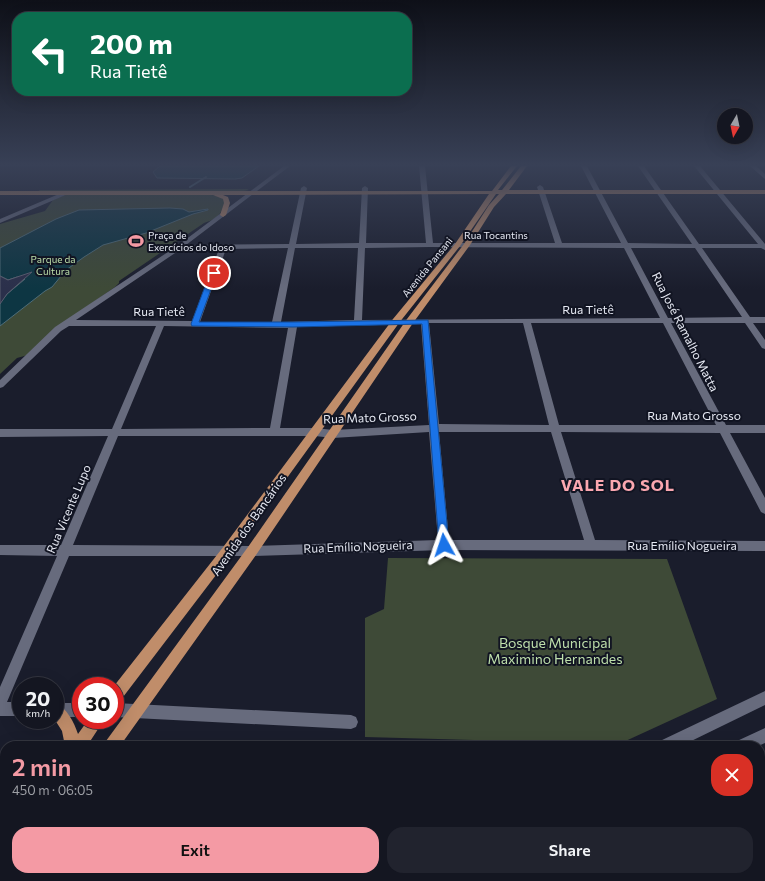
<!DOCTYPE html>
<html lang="en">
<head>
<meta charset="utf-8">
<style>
	:root { --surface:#141621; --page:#21232e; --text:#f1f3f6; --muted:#9d9fa5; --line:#33353f; --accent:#f49aa4 }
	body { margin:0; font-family:Commissioner,sans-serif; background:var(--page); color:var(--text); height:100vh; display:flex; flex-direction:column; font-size:15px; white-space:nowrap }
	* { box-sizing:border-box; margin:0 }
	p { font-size:13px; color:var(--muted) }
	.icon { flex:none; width:22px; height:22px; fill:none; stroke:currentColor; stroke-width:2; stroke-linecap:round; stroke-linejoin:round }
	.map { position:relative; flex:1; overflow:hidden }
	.sheet { position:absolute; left:0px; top:741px; width:765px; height:140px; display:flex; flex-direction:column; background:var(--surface); border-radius:16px 16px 0 0; box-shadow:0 4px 16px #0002,0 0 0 1px var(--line) }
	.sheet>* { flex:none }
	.hud { position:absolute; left:12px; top:12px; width:400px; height:84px; border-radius:16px; box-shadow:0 4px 16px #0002,0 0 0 1px var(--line); background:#0b6e4f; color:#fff; overflow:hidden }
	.needle { width:26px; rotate:189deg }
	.fabs { position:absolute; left:717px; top:108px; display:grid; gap:8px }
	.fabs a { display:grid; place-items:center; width:36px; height:36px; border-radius:50%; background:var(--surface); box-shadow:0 4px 16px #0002,0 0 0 1px var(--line); font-size:20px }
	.speed { position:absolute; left:12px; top:677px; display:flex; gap:8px; font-size:20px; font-weight:700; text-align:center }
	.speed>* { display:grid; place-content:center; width:52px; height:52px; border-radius:50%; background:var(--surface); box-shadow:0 4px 16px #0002,0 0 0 1px var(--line); line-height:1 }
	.speed small { font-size:10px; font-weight:400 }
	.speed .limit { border:6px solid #d22; background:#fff; color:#111 }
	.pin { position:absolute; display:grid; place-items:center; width:34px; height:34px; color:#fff; margin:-17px; border:2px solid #fff; border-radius:50%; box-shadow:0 1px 4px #0007 }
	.me { position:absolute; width:44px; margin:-22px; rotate:355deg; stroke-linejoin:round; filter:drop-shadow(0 0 3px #0008) }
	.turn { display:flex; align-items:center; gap:14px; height:84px; padding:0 12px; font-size:18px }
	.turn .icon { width:52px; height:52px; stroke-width:2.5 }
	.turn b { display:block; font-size:28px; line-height:34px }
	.round { display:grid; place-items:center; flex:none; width:42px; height:42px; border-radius:16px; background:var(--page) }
	.headline { display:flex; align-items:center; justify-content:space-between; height:68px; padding:0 12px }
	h1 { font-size:24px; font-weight:600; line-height:30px; color:var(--accent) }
	.cta { display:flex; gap:8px; margin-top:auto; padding:8px 12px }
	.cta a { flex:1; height:46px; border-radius:16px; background:var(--accent); color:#111; font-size:16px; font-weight:600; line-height:46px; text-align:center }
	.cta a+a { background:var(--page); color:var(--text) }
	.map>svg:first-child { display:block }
	.green { fill:#3e4a37 }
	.water { fill:#0d3643; stroke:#4e6c78 }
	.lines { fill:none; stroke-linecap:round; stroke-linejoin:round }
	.stream { stroke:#4e6c78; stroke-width:2 }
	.building { fill:#2b304b; stroke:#585c6e }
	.minor { fill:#676b7d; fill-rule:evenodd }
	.major { fill:#c08d6a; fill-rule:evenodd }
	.route { fill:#1a73e8; stroke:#114b97 }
	.labels { text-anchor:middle; stroke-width:4; stroke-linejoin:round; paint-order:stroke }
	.far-poi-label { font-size:10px; fill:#e6e9f3; stroke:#111422; text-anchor:start }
	.far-street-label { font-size:10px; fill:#e6e9f3; stroke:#111422 }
	.far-park-label { font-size:10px; fill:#bedfab; stroke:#111422 }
	.street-label { font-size:12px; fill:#e6e9f3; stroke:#111422 }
	.near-park-label { font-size:14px; fill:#bedfab; stroke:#111422 }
	.district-label { font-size:16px; font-weight:bold; letter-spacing:1px; fill:#fba7b0; stroke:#111422 }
</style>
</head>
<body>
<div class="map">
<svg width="765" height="881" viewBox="0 0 765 881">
	<rect width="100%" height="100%" fill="#1a1d2c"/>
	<path class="green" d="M40,190L247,189L249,190L244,191L37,192Z
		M68,194L206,195C213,195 220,195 225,201C220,216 219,218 204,223L119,281V283L115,287L62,324L28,355L17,358L0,374V224L45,211L53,200Z
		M388,558L667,559L717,699L619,744L365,737V618L384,609Z"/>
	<path class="water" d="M160,166H259L242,178L235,179L157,178L153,172Z
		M170,208L183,209L189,212L208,209V210L193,214L146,233L103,245L84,257L66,270L52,287L45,291L0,326V303L7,294L25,279L17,277L8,280L0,276V248L56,219L79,210Z"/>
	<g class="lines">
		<path class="stream" d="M190,187L206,177"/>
	</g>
	<path class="building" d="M32,272L7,294L0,304V276L8,280Z"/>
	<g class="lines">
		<path class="minor" d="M284,166H290L186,245L289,244L301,188L304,186L307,188L296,244L359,243L362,188L365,186L368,188L366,243H426L419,166H425L433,243H555L537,187L540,185L543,187L562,243H621L581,166H587L628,243L692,244L638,166H644L699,244H758L694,166H700L765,244V250L761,248H702L750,317H765V323H753L765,340V349L762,348L745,323H671L726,425H765V433H730L765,498V514L761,512L720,433L561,432L595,540L765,541V551L444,550L252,556H69L7,702H21V716H0V687L57,556L0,555V545H61L108,436L0,437V429H112L156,326H69L61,331L3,387L0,388V380L55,327L177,246ZM430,247L624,248L660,318L362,320L365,248ZM288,248L272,322H200L226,249ZM295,248H358L354,320L281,322ZM631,248H695L742,317L668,318ZM181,249H219L192,321L76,320ZM429,323H523L549,425L439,424ZM531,323H663L716,425H559ZM421,324L429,425L333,430L315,428H280L297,327ZM164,326L288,328L270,428L121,429ZM429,432L438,540L252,546L73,545L118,436H315L333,438ZM439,432H551L584,540H449Z
			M750,166H756L765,174V179Z
			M66,191L69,193L68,194L0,223V219Z
			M765,691V705L681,746H658L660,741Z
			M55,703H81V717H55Z
			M115,703L351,715L356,717L358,722L356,727L351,729L115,717Z
			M765,728V743L758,746H735L737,741Z
			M357,876H382L380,881H355Z
			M453,876H477L475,881H451Z
			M731,876H748L750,881H733Z"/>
		<path class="major" d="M511,166H517L498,190H502L521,166H527L509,190H765V194H506L494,207L470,245L413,323L256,555L120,746H104L106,741L248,547L407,319L464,244L489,205L499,194H496L460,246L399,323L232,554L120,701L115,703L114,686L224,546L393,319L455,244L489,194L223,195L228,197L230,203L226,215L223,217L220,215L224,203L223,199L213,195H0V191H492Z
			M55,703C67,708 74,722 78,734L88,720H104L87,746H65L62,731L55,720Z
			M5,839V860L0,862V841Z
			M12,876H29L27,881H10Z"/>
	</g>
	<linearGradient id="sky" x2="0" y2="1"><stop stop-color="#0e1018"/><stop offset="0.57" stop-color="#384056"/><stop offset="1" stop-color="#384056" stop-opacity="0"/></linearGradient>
	<rect width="765" height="289" fill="url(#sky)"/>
	<path class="route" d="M214,271L217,273L199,322H293L428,320L449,545L448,548L444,550L440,548L439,545L422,324L293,327L192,326L191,324L210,273Z"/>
	<defs>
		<g id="stadium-bare" transform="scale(1.2)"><path d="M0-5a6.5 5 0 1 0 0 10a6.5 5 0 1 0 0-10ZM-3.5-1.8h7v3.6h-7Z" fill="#f49aa4" stroke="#111422" stroke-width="2.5" paint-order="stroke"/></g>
	</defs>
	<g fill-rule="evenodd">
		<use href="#stadium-bare" x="136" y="241"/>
	</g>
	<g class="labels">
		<g class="far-poi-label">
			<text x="148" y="239">Praça de<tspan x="148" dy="12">Exercícios do Idoso</tspan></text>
		</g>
		<g class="far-street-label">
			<text x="496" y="239">Rua Tocantins</text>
			<text transform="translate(427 267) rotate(-51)" y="4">Avenida Pansani</text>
		</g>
		<g class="far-park-label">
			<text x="53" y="263">Parque da<tspan x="53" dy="12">Cultura</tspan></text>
		</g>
		<g class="street-label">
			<text x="588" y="314">Rua Tietê</text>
			<text x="159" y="316">Rua Tietê</text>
			<text transform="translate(685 332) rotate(63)" y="4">Rua José Ramalho Matta</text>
			<text x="694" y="420">Rua Mato Grosso</text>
			<text transform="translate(370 418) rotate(-2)" y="4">Rua Mato Grosso</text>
			<text transform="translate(69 509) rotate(-67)" y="4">Rua Vicente Lupo</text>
			<text transform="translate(249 525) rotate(-55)" y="4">Avenida dos Bancários</text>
			<text x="682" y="550">Rua Emílio Nogueira</text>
			<text transform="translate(358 547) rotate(-2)" y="4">Rua Emílio Nogueira</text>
		</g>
		<g class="near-park-label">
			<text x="555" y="648">Bosque Municipal<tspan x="555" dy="16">Maximino Hernandes</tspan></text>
		</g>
		<g class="district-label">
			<text x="618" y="491">VALE DO SOL</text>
		</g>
	</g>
</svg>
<div class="fabs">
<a><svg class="needle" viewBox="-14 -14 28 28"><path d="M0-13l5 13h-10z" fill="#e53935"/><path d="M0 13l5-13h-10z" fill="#9d9fa5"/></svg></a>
</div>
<div class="speed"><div>20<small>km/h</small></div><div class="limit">30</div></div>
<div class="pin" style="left:214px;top:273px;background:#d93025"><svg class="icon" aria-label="arrive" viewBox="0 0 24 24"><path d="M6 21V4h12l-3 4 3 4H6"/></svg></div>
<svg class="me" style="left:444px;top:545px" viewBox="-20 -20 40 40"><path d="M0-17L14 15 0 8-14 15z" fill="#1a73e8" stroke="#fff" stroke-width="4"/></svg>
<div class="hud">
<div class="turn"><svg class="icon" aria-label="left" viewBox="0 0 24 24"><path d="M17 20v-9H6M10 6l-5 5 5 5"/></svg><div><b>200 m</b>Rua Tietê</div></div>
</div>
<section class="sheet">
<div class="headline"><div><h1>2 min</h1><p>450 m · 06:05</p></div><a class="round" style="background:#d93025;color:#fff"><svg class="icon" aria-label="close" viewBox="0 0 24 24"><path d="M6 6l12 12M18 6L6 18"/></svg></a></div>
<div class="cta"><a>Exit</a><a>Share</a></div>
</section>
</div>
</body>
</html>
